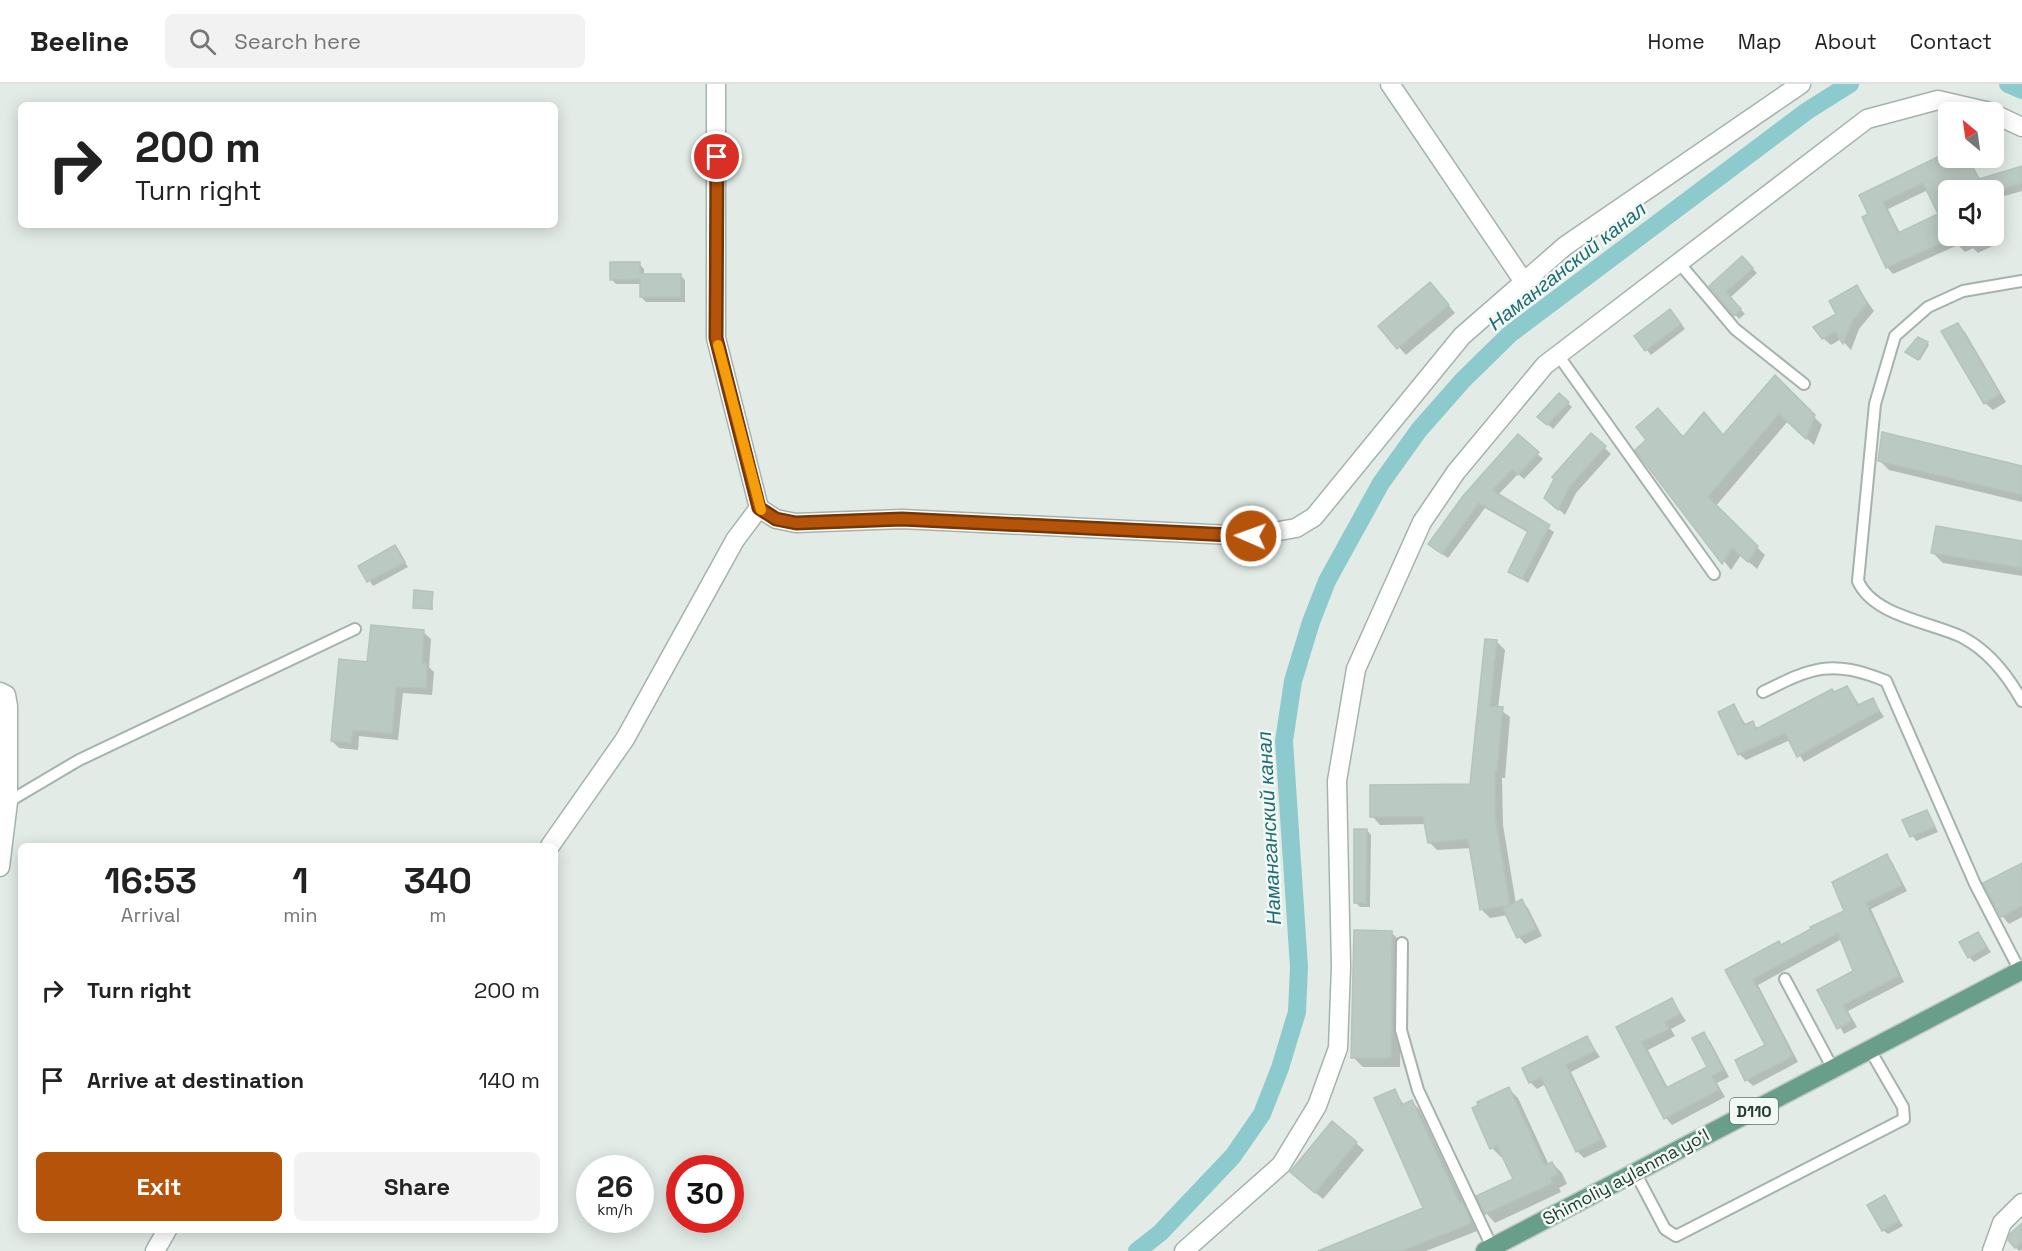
<!DOCTYPE html>
<html lang="en">
<head>
<meta charset="utf-8">
<style>
	:root { --surface:#fff; --page:#f2f2f2; --text:#222; --muted:#767676; --line:#e0e0e0; --accent:#b45309 }
	body { margin:0; font-family:"Space Grotesk",sans-serif; background:var(--page); color:var(--text); height:100vh; display:flex; flex-direction:column; font-size:22px; white-space:nowrap }
	* { box-sizing:border-box; margin:0 }
	p { font-size:20px; color:var(--muted) }
	.icon { flex:none; width:33px; height:33px; fill:none; stroke:currentColor; stroke-width:2; stroke-linecap:round; stroke-linejoin:round }
	.map { position:relative; flex:1; overflow:hidden }
	.sheet { position:absolute; left:18px; top:759px; width:540px; height:390px; display:flex; flex-direction:column; background:var(--surface); border-radius:9px; box-shadow:0 3px 15px #0003 }
	.sheet>* { flex:none }
	.top-card { position:absolute; left:18px; top:18px; width:540px; height:126px; border-radius:9px; box-shadow:0 3px 15px #0003; background:#fff; color:var(--text); overflow:hidden }
	.needle { width:39px; rotate:331deg }
	.buttons { position:absolute; left:1938px; top:18px; display:grid; gap:12px }
	.buttons a { display:grid; place-items:center; width:66px; height:66px; border-radius:9px; background:var(--surface); box-shadow:0 3px 15px #0003; font-size:30px }
	.speed { position:absolute; left:576px; top:1071px; display:flex; gap:12px; font-size:30px; font-weight:700; text-align:center }
	.speed>* { display:grid; place-content:center; width:78px; height:78px; border-radius:50%; background:var(--surface); box-shadow:0 3px 15px #0003; line-height:1 }
	.speed small { font-size:15px; font-weight:400 }
	.speed .limit { border:9px solid #d22; background:#fff; color:#111 }
	.pin { position:absolute; display:grid; place-items:center; width:51px; height:51px; color:#fff; margin:-26px; border:3px solid #fff; border-radius:50%; box-shadow:0 2px 6px #0007 }
	.me { position:absolute; width:66px; margin:-33px; rotate:272deg; stroke-linejoin:round; filter:drop-shadow(0 0 4px #0008) }
	.turn { display:flex; align-items:center; gap:21px; height:126px; padding:0 18px; font-size:27px }
	.turn .icon { width:78px; height:78px; stroke-width:2.5 }
	.turn b { display:block; font-size:42px; line-height:51px }
	.eta { display:flex; justify-content:space-evenly; align-items:center; height:102px; text-align:center }
	.eta b { font-size:36px; font-weight:700; line-height:42px }
	.button { display:flex; gap:12px; margin-top:auto; padding:12px 18px }
	.button a { flex:1; height:69px; border-radius:9px; background:var(--accent); color:#fff; font-size:24px; font-weight:700; line-height:69px; text-align:center }
	.button a+a { background:var(--page); color:var(--text) }
	ul { padding:0; list-style:none }
	li { display:flex; align-items:center; gap:18px; height:90px; padding:0 18px }
	li div { flex:1 }
	li b { display:block; font-size:22px }
	li em { font-style:normal }
	header { display:flex; align-items:center; gap:36px; box-sizing:border-box; height:84px; padding:0 30px; background:var(--surface); border-bottom:2px solid var(--line) }
	header strong { font-size:28px }
	nav { display:flex; gap:33px; margin-inline-start:auto; font-size:21px }
	.search { width:420px; height:54px; background:var(--page); display:flex; align-items:center; gap:15px; box-sizing:border-box; padding:0 21px; border-radius:9px; color:var(--muted); font-size:22px }
	.map>svg:first-child { display:block }
	.shadow { fill:#0003; fill-rule:evenodd }
	.lines { fill:none; stroke-linecap:round; stroke-linejoin:round }
	.canal { stroke:#8dcacd; stroke-width:18 }
	.building { fill:#bac9c1; stroke:#b4c4bc; stroke-width:1.5; fill-rule:evenodd }
	.lane-casing { stroke:#a5b3ac; stroke-width:14 }
	.street-casing { stroke:#a5b3ac; stroke-width:21 }
	.primary-casing { stroke:#c1c8c6; stroke-width:21 }
	.lane { stroke:#fff; stroke-width:10 }
	.street { stroke:#fff; stroke-width:18 }
	.primary { stroke:#699e8b; stroke-width:18 }
	.route-casing { stroke:#753606; stroke-width:15 }
	.route { stroke:#b45309; stroke-width:10 }
	.slow { stroke:#f59e0b; stroke-width:10 }
	.labels { text-anchor:middle; stroke-width:5; stroke-linejoin:round; paint-order:stroke }
	.shield { fill:#f2f8f4; stroke:#61746c; stroke-width:1.5 }
	.shield-label { font-size:16px; font-weight:bold; fill:#233b32 }
	.street-label { font-size:18px; fill:#233b32; stroke:#f2f8f4 }
	.water-label { font-size:20px; font-style:italic; fill:#206e73; stroke:#f2f8f4 }
</style>
</head>
<body>
<header>
<strong>Beeline</strong>
<div class="search"><svg class="icon" aria-label="search" viewBox="0 0 24 24"><circle cx="10" cy="10" r="6"/><path d="M15 15l6 6"/></svg>Search here</div>
<nav><a>Home</a><a>Map</a><a>About</a><a>Contact</a></nav>
</header>
<div class="map">
<svg width="2022" height="1167" viewBox="0 0 2022 1167">
	<rect width="100%" height="100%" fill="#e2ebe6"/>
	<path class="shadow" d="M1948,70V74H1961L1963,77L1968,75L1981,96L2022,88V107L1994,115V106H1948V152H1994V142L2001,158L1978,169L1973,164L1965,168L1958,161L1893,190L1887,183L1861,111ZM1928,106L1940,130L1900,149L1888,125Z
		M1742,174L1757,189L1730,214L1745,230L1739,235L1711,202Z
		M639,180L644,185V191H680L685,196V218H646L641,213V200H616L611,195Z
		M1857,203L1874,227L1859,245L1851,266L1841,255L1831,261L1823,254Z
		M1437,207L1455,229L1406,271L1380,242Z
		M1675,232L1685,245L1651,271L1636,253Z
		M1958,241L1965,248L2006,318L1993,326L1985,319Z
		M1927,259L1929,261L1920,276L1908,270Z
		M1775,293L1822,341L1814,361L1788,337L1715,423L1765,471L1757,485L1741,471L1731,486L1637,366L1684,355L1724,353Z
		M1559,311L1572,323L1553,345L1544,337Z
		M1592,351L1611,370L1576,409L1565,431L1553,420Z
		M1518,352L1543,375L1524,395L1518,390L1498,411L1554,448L1528,499L1510,487L1529,449L1485,424L1448,474L1435,465Z
		M1879,376L2022,384V418L1889,386Z
		M2022,459V492L1943,479L1933,469Z
		M395,463L408,483L373,502L360,482Z
		M432,509L433,526L414,523Z
		M423,548L431,555L429,583L434,588L432,611L403,609L398,656L359,652L358,666L339,664L332,657L368,580Z
		M1497,558L1505,566L1498,624L1510,633L1505,694H1502L1503,741L1516,820L1521,817L1528,824L1542,852L1525,860L1519,853L1508,831L1490,834L1481,825L1471,764L1437,766L1429,758L1426,740L1380,741L1372,732L1472,702Z
		M1847,603L1860,622L1872,615L1884,633L1804,678L1790,656L1746,676L1739,670L1734,622L1746,641L1752,639L1759,645Z
		M1927,727L1938,748L1916,757L1904,737Z
		M1367,746L1371,751L1370,823H1360L1356,819Z
		M1886,772L1892,778L1907,807L1871,825L1904,898L1848,927L1857,943L1844,950L1819,907L1855,888L1842,855L1758,901L1798,978L1753,1002L1747,996L1767,961L1727,886L1779,859L1783,862L1846,828Z
		M2022,780V833L2009,840L2002,832Z
		M1392,849L1402,859L1400,983H1363L1353,973Z
		M1978,850L1991,868L1974,878L1969,873Z
		M1672,916L1686,937L1671,945L1675,952L1648,966L1668,1004L1709,983L1703,950L1710,957L1729,993L1717,999L1725,1013L1672,1041L1666,1034L1618,944Z
		M1587,954L1600,973L1571,988L1607,1063L1584,1074L1577,1067L1546,1000L1537,1005L1530,998Z
		M1509,1005L1518,1014L1549,1081L1552,1079L1562,1089L1567,1100L1559,1104L1561,1108L1495,1139L1486,1129L1515,1096L1504,1072L1501,1073L1492,1064Z
		M1394,1007L1405,1022L1412,1018L1419,1025L1477,1147L1426,1167H1320L1425,1125Z
		M1356,1059L1364,1066L1323,1115L1299,1095Z
		M1884,1113L1903,1142L1888,1150L1883,1146Z
		M2022,1141V1166L2019,1167L2009,1156Z"/>
	<g class="lines">
		<path class="canal" d="M2008,0L2022,6
			M1137,1167L1160,1149L1233,1072L1262,1030L1280,984L1297,928L1299,883L1284,657L1293,597L1311,538L1327,497L1381,399L1419,346L1463,296L1510,250L1807,27L1850,0"/>
	</g>
	<path class="building" d="M1948,68V74H1968L1979,95L2022,82V99L1997,107L1948,106V156L1886,184L1862,133L1868,130L1859,111ZM1923,99L1938,130L1898,149L1883,118Z
		M1742,172L1753,184L1726,208L1741,225L1734,232L1709,202Z
		M610,178H640V190H681V213H640V195L610,196Z
		M1430,198L1449,221L1397,265L1378,242Z
		M1857,201L1867,219L1852,238L1843,260L1835,248L1822,255L1813,243L1836,230L1829,217Z
		M1670,225L1681,240L1645,267L1634,252Z
		M1958,239L2000,310L1984,320L1941,247Z
		M1918,253L1928,258L1918,276L1905,268Z
		M1775,291L1815,331L1806,355L1779,330L1708,413L1758,462L1748,478L1732,464L1722,480L1635,366L1646,356L1636,343L1658,324L1683,353L1704,328L1723,351Z
		M1559,309L1569,318L1547,341L1537,333Z
		M1882,348L2022,382V411L1878,377Z
		M1591,349L1606,362L1570,402L1558,426L1544,414L1554,395L1552,393Z
		M1518,350L1539,368L1518,391L1512,386L1492,406L1550,441L1522,495L1508,488L1528,447L1479,419L1442,470L1428,460L1463,412Z
		M1936,442L2022,457V484L1931,469Z
		M395,461L405,478L367,498L358,482Z
		M414,506L433,508L431,525L413,524Z
		M371,541L424,546L422,579H427L426,604L396,603L392,650L353,646L351,659L331,657L339,575L367,578Z
		M1485,555L1497,556L1490,622L1503,623L1497,687H1495V732L1510,821L1480,826L1468,755L1428,759L1423,733H1370V701L1470,700Z
		M1847,602L1858,621L1873,614L1879,627L1797,673L1785,649L1738,671L1718,628L1734,620L1744,641L1753,637L1756,645L1832,605L1834,608Z
		M1927,726L1935,743L1910,753L1902,736Z
		M1354,745H1367L1366,819H1354Z
		M1887,770L1902,801L1866,819L1899,892L1843,921L1852,937L1837,945L1817,906L1853,887L1838,849L1753,895L1793,972L1745,997L1735,976L1765,961L1725,886L1779,857L1781,861L1811,845L1810,843L1844,827L1832,798Z
		M2022,779V822L2001,833L1983,799Z
		M1522,815L1536,845L1517,854L1503,825Z
		M1354,846L1392,847L1391,974H1351Z
		M1978,848L1987,863L1968,874L1959,858Z
		M1672,914L1680,930L1665,938L1669,945L1642,958L1666,1004L1707,983L1692,954L1704,948L1723,986L1712,992L1719,1006L1664,1035L1616,943Z
		M1587,952L1595,967L1566,981L1601,1056L1576,1068L1541,993L1529,999L1522,984Z
		M1509,1003L1545,1081L1552,1078L1558,1090L1551,1094L1553,1099L1485,1130L1476,1112L1513,1095L1497,1062L1490,1065L1472,1024L1478,1021L1477,1018Z
		M1395,1005L1402,1021L1412,1016L1460,1119L1463,1118L1471,1136L1470,1140L1402,1167H1318L1423,1124L1374,1014Z
		M1332,1037L1357,1058L1315,1109L1290,1088Z
		M1885,1111L1899,1137L1882,1147L1867,1121Z
		M2022,1139V1158L2015,1164L2008,1156L2010,1150Z"/>
	<g class="lines">
		<g class="lane-casing">
			<path id="lane" d="M1680,180L1735,245L1804,300
				M2022,197L1963,207L1928,223L1895,252L1875,320L1858,497C1873,532 1931,538 1962,553C1989,567 2008,592 2022,617
				M1558,271L1714,490
				M1763,608C1813,583 1831,575 1886,597L1975,800L2020,887
				M8,718L79,676L355,545
				M1402,859L1401,946L1418,1006L1492,1163
				M1785,895L1833,985
				M1635,1088L1665,1145L1676,1152L1904,1035L1903,1023L1870,966"/>
		</g>
		<g class="street-casing">
			<path id="street" d="M716,0V254L759,424L776,435L796,439L902,435L1251,452L1296,444L1314,433L1462,252L1565,162L1801,0
				M1390,0L1524,198
				M1994,30L2022,43
				M0,608L6,611L8,622V718L0,783
				M550,762L625,655L735,456L759,424
				M155,1167L167,1146
				M1184,1167L1281,1081L1317,1022L1338,964L1341,883L1337,697L1356,585L1422,438L1456,388L1545,281L1867,35L1938,16L1990,28
				M1992,1167L2002,1139L2022,1119"/>
		</g>
		<g class="primary-casing">
			<path id="primary" d="M1485,1167L2022,886"/>
		</g>
		<use href="#lane" class="lane"/>
		<use href="#street" class="street"/>
		<use href="#primary" class="primary"/>
	</g>
	<g class="lines">
		<g class="route-casing">
			<path id="route" d="M717,73L716,254L759,424L776,435L796,439L902,435L1251,452"/>
		</g>
		<use href="#route" class="route"/>
		<path class="slow" d="M718,261L761,426"/>
	</g>
	<g class="labels">
		<rect class="shield" x="1730" y="1014" width="48" height="26" rx="4.5"/>
		<g class="shield-label">
			<text x="1754" y="1033">D110</text>
		</g>
		<g class="street-label">
			<text transform="translate(1626 1093) rotate(-28)" y="6">Shimoliy aylanma yoʻl</text>
		</g>
		<g class="water-label">
			<text transform="translate(1567 182) rotate(-38)" y="7">Наманганский канал</text>
			<text transform="translate(1269 744) rotate(-93)" y="7">Наманганский канал</text>
		</g>
	</g>
</svg>
<div class="buttons">
<a><svg class="needle" viewBox="-14 -14 28 28"><path d="M0-13l5 13h-10z" fill="#e53935"/><path d="M0 13l5-13h-10z" fill="#767676"/></svg></a>
<a><svg class="icon" aria-label="sound" viewBox="0 0 24 24"><path d="M4 9h4l5-4v14l-5-4H4zM17 9q2 3 0 6"/></svg></a>
</div>
<div class="speed"><div>26<small>km/h</small></div><div class="limit">30</div></div>
<div class="pin" style="left:717px;top:73px;background:#d93025"><svg class="icon" aria-label="arrive" viewBox="0 0 24 24"><path d="M6 21V4h12l-3 4 3 4H6"/></svg></div>
<svg class="me" style="left:1251px;top:452px" viewBox="-20 -20 40 40"><circle r="17" fill="#b45309" stroke="#fff" stroke-width="3"/><path d="M0-11L8 9 0 5-8 9z" fill="#fff"/></svg>
<div class="top-card">
<div class="turn"><svg class="icon" aria-label="right" viewBox="0 0 24 24"><path d="M7 20v-9h11M14 6l5 5-5 5"/></svg><div><b>200 m</b>Turn right</div></div>
</div>
<section class="sheet">
<div class="eta">
<div><b>16:53</b><p>Arrival</p></div>
<div><b>1</b><p>min</p></div>
<div><b>340</b><p>m</p></div>
</div>
<ul>
<li><svg class="icon" aria-label="right" viewBox="0 0 24 24"><path d="M7 20v-9h11M14 6l5 5-5 5"/></svg><div><b>Turn right</b></div><em>200 m</em></li>
<li><svg class="icon" aria-label="arrive" viewBox="0 0 24 24"><path d="M6 21V4h12l-3 4 3 4H6"/></svg><div><b>Arrive at destination</b></div><em>140 m</em></li>
</ul>
<div class="button"><a>Exit</a><a>Share</a></div>
</section>
</div>
</body>
</html>
